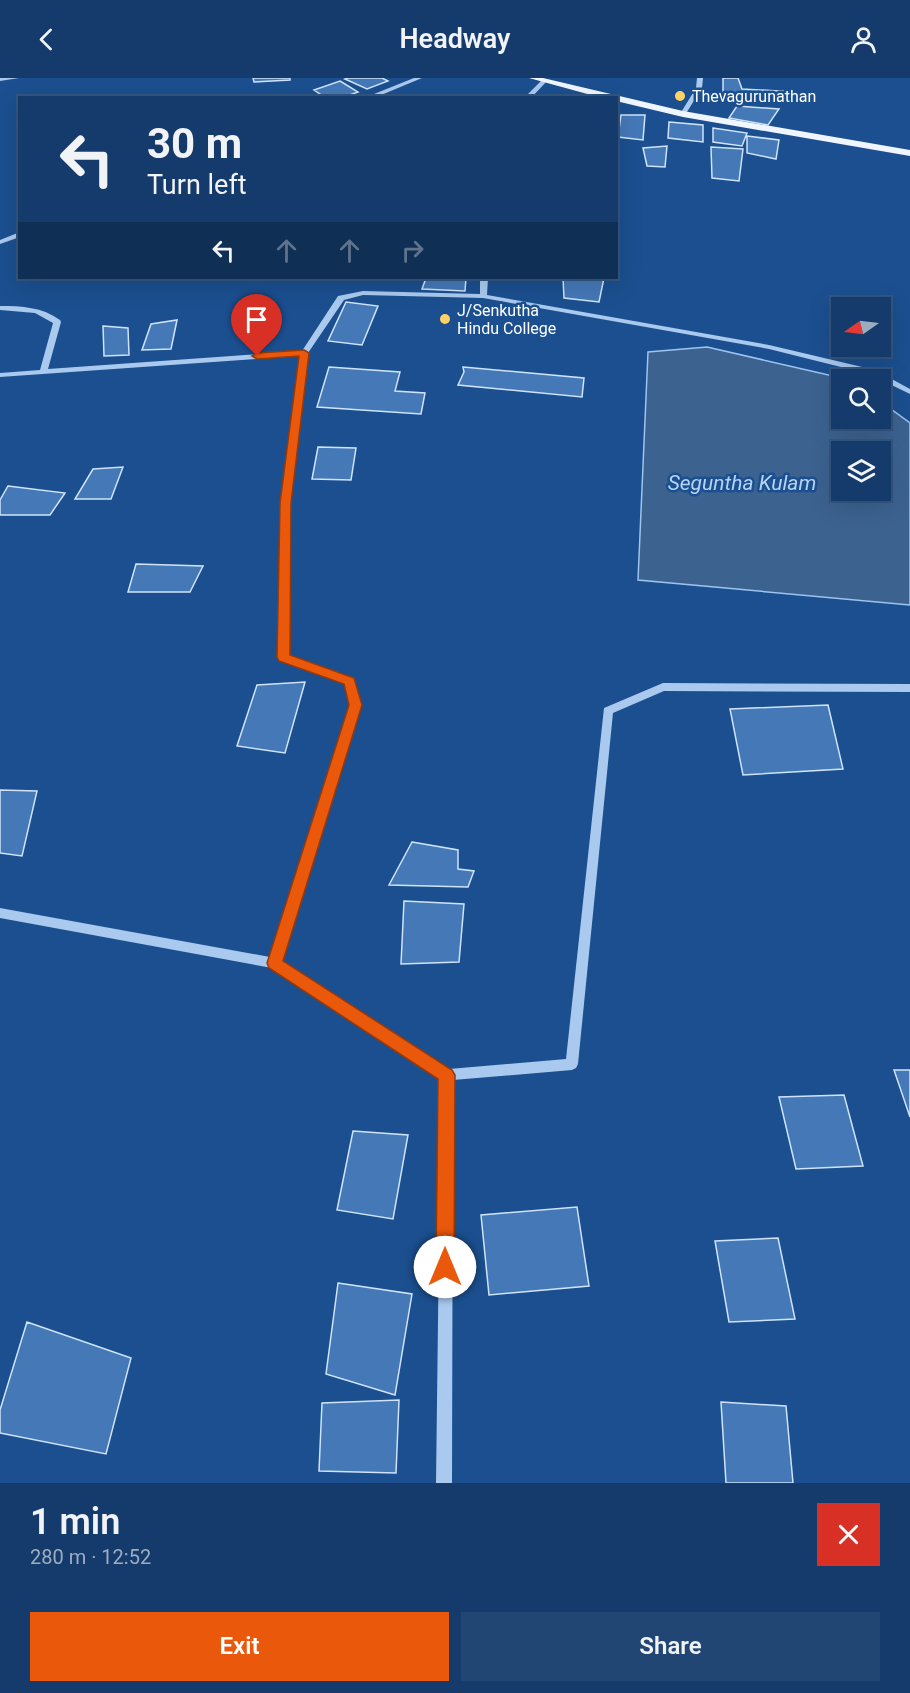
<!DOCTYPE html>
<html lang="en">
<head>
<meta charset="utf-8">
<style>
	:root { --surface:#143b6b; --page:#214673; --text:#f1f3f6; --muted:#9dadc1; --line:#33557e; --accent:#ea580c }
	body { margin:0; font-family:Roboto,sans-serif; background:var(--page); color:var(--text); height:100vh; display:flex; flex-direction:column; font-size:22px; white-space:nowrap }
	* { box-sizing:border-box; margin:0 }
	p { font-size:20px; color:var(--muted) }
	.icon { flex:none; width:33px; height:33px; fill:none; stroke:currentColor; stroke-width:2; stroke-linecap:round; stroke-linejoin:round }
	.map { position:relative; height:1405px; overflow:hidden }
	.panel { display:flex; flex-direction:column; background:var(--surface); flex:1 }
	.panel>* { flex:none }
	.guide { position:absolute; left:18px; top:18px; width:600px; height:183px; border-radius:0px; box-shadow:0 6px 24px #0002,0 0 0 2px var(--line); background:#143b6b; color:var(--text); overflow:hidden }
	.needle { width:39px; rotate:256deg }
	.tools { position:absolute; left:831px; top:219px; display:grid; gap:12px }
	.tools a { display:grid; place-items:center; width:60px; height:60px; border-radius:0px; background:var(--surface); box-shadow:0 6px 24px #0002,0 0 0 2px var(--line); font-size:30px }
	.pin { position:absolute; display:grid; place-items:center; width:51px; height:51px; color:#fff; margin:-62px -26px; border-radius:50% 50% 50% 0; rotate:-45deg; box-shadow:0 0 6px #0007 }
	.pin .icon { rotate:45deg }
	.me { position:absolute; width:66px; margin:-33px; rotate:0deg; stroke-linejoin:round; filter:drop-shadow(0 0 4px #0008) }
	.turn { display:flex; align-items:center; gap:21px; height:126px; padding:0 30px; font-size:27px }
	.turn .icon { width:78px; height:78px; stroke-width:2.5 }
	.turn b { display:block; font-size:42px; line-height:51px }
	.lanes { display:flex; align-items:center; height:57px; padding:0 30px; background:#0003; justify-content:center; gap:30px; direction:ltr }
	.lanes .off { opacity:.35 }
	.round { display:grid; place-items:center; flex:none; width:63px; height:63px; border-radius:0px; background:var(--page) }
	.overview { display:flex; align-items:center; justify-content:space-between; height:102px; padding:0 30px }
	h1 { font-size:36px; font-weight:600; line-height:45px }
	.cta { display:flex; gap:12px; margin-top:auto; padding:12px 30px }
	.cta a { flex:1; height:69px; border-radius:0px; background:var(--accent); color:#fff; font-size:24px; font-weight:600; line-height:69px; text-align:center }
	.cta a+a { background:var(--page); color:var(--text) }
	header { display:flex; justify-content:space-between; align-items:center; height:78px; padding:0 30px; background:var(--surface); font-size:27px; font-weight:600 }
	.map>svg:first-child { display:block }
	.water { fill:#3c6290; stroke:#9cc4f0; stroke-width:1.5; fill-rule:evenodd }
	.building { fill:#4478b7; stroke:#cfe3fa; stroke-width:1.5 }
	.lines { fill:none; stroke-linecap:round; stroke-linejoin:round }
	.minor { fill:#a9c9ee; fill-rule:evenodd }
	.major { fill:#f0f6ff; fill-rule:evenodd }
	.route { fill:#ea580c; stroke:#983908; stroke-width:1.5 }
	.poi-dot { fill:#ffd166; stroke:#1b4f8f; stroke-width:2 }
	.labels { text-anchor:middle; stroke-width:5; stroke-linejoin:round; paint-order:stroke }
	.far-poi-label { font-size:16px; fill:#fff; stroke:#1b4f8f; text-anchor:start }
	.water-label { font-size:21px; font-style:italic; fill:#b5d3f5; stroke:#1b4f8f }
</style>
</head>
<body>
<header><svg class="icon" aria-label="back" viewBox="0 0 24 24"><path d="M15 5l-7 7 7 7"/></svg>Headway<svg class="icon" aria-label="person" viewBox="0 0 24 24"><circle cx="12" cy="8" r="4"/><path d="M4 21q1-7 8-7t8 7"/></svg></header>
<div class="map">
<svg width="910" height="1405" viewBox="0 0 910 1405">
	<rect width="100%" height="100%" fill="#1b4f8f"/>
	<path class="water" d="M707,269L846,301L842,302V340H880L881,324L910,345V527L638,502L648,274ZM842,374H880V412H842Z"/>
	<path class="building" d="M253,0H290V2L254,4Z
		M348,0H382L388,3L367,11L345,1Z
		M723,0H738L742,11L796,14V22L723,18Z
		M340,3L358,14L341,20H326L314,12Z
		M737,28L779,31L768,47L729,40Z
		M621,37H645L643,62L618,59Z
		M669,44L703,47V64L668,60Z
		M713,50L747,55L742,68L713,64Z
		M747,58L779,62L776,81L747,75Z
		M667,68L665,89L647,88L643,70Z
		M711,69L743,71L739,103L712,100Z
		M426,200H466L465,213L422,211Z
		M563,200H604L599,224L564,220Z
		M346,224L378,228L362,267L328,263Z
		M177,242L171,271L142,272L151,246Z
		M103,248L128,250L129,277L104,278Z
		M329,289L400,294L395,313L425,315L421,336L317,329Z
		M463,289L584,300L582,319L458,307L464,294Z
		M318,369L356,370L351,402L312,401Z
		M123,389L111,421H75L93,391Z
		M8,408L65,415L50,437H0V422Z
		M136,486L203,488L190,514H128Z
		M305,604L285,675L237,668L257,607Z
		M828,627L843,691L743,697L730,631Z
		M0,712L37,713L22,778L0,775Z
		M412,764L458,772V791L474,793L468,809L389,807Z
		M404,823L464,826L459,884L401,886Z
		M894,992H910V1039Z
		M844,1017L863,1088L796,1091L779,1019Z
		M353,1053L408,1057L393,1141L337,1132Z
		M577,1129L589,1208L489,1217L481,1137Z
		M778,1160L795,1241L729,1244L715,1163Z
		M338,1205L412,1216L395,1317L326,1296Z
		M27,1244L131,1280L106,1376L0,1355V1332Z
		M399,1322L396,1395L319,1393L322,1325Z
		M721,1324L786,1328L793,1405H726Z"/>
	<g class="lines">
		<path class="minor" d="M0,0H19L0,3Z
			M414,0H422L374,20H364Z
			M697,0H703L702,10L685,37H681L680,36L696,10Z
			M542,2L547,3L531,20H524Z
			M20,154V159L0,166V162Z
			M480,200H488L487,217L769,267L875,292L910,311V316L869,296L769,271L483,220L363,217L344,222L308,275L289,425L288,577L353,600L361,628L281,883L449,991L566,981L604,630L663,605L910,606V614L664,613L613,635L578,986L576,990L572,992L453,1002L452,1405H436L441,1000L272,890L0,840V830L270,879L351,628L346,605L280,582L278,579L281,425L300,278L0,299V295L40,292L53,245L35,235L0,232V228C22,228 42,229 60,242L61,244L48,291L302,273L338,218L363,213L480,216Z"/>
		<path class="major" d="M529,0H543L683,33L910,72V78L683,39L616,23V20H602Z"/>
	</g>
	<path class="route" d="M304,272L309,275L291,425L290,577L354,600L362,627L283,883L452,992L455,997L454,1189L452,1196L445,1198L439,1196L436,1189L438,1001L269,890L267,885L349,627L344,606L279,583L277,579L280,425L299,278L257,281L252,278L257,275Z"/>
	<g class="poi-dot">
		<circle cx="680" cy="18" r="6"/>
		<circle cx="445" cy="241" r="6"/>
	</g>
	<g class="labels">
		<g class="far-poi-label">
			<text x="692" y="24">Thevagurunathan</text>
			<text x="457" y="238">J/Senkutha<tspan x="457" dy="18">Hindu College</tspan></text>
		</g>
		<g class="water-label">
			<text x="742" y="412">Seguntha Kulam</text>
		</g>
	</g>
</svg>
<div class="tools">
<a><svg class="needle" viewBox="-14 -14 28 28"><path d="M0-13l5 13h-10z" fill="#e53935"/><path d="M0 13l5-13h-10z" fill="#9dadc1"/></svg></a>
<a><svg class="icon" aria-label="search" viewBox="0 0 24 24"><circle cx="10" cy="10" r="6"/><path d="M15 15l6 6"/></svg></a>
<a><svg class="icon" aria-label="layers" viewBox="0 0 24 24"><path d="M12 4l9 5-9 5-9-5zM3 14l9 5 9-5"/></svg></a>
</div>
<div class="pin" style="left:257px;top:278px;background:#d93025"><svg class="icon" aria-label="arrive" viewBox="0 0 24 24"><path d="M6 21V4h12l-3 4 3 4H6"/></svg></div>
<svg class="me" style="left:445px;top:1189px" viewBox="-20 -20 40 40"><circle r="19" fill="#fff"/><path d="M0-13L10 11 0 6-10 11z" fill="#ea580c"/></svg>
<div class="guide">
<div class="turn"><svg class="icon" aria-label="left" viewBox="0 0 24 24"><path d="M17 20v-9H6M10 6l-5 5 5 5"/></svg><div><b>30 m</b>Turn left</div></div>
<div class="lanes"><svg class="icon" aria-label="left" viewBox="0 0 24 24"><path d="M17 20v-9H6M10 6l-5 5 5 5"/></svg><svg class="icon off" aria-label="ahead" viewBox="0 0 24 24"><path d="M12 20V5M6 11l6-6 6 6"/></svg><svg class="icon off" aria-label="ahead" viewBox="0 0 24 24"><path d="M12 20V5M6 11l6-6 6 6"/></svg><svg class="icon off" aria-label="right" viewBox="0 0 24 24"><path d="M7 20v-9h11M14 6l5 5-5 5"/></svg></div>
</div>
</div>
<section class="panel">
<div class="overview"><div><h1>1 min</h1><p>280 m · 12:52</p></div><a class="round" style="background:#d93025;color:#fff"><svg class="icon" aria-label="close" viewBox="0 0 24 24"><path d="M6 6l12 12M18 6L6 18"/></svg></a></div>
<div class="cta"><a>Exit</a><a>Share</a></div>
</section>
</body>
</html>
